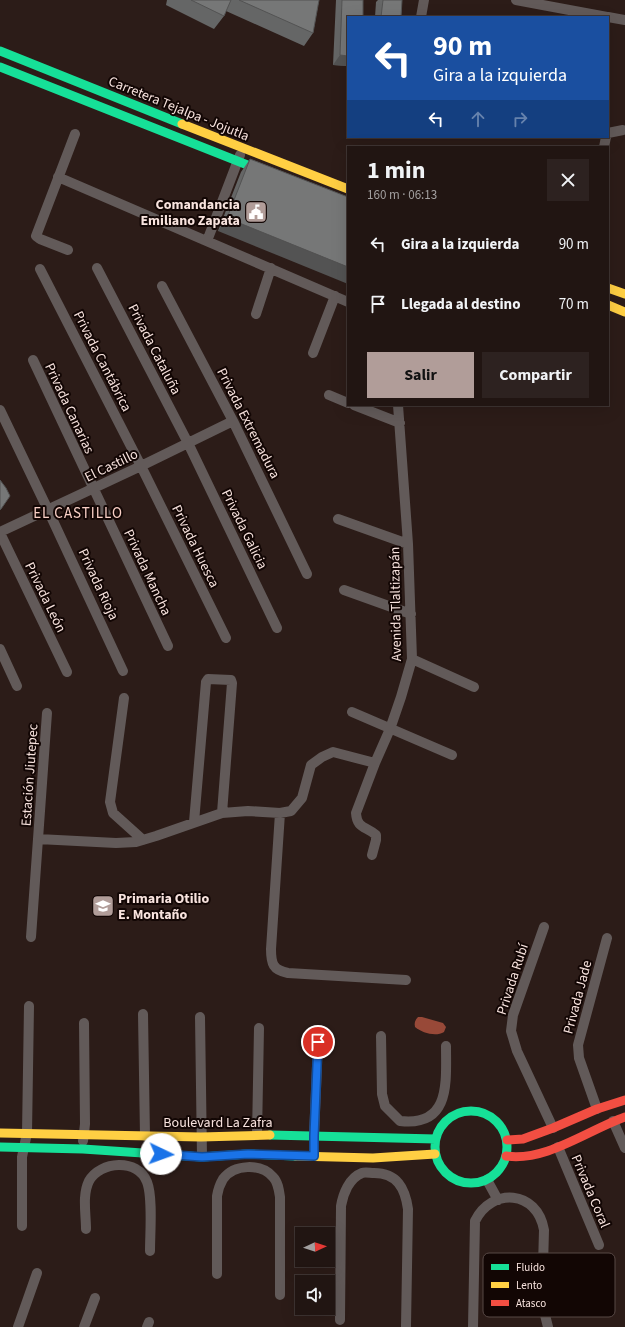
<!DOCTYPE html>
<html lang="es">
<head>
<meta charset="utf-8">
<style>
	:root { --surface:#211512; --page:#2d2220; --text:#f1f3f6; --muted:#a29f9f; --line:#3e3432; --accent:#b19d99 }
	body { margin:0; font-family:"Source Sans 3",sans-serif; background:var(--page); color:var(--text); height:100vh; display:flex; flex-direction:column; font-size:15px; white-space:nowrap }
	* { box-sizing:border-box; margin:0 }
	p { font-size:13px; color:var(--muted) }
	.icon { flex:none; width:22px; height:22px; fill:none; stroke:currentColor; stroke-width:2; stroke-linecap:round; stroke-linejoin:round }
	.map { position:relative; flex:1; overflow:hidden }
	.details { position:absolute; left:347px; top:146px; width:262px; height:260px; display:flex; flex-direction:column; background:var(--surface); border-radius:0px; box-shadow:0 4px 16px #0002,0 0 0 1px var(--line) }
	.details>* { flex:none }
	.hud { position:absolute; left:347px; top:16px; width:262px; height:122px; border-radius:0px; box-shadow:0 4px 16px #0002,0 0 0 1px var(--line); background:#1a4fa0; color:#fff; overflow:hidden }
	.needle { width:26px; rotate:87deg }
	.fabs { position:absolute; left:295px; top:1227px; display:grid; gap:8px }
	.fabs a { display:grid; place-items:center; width:40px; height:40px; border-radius:0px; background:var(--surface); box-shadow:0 4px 16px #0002,0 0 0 1px var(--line); font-size:20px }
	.pin { position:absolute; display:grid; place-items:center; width:34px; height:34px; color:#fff; margin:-17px; border:2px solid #fff; border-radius:50%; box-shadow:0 1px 4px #0007 }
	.me { position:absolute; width:44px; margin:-22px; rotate:93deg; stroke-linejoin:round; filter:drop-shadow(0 0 3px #0008) }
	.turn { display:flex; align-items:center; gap:14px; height:84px; padding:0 20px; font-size:18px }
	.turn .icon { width:52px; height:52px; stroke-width:2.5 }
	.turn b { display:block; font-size:28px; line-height:34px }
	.lanes { display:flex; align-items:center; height:38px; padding:0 20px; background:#0003; justify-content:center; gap:20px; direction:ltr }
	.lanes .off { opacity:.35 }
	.round { display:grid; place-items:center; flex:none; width:42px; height:42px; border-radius:0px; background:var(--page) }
	.headline { display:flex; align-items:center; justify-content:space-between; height:68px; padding:0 20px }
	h1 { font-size:24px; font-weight:700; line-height:30px }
	.button { display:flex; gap:8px; margin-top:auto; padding:8px 20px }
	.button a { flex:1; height:46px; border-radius:0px; background:var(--accent); color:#111; font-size:16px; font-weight:700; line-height:46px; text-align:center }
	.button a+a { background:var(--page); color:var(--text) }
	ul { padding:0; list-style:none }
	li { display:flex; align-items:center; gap:12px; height:60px; padding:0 20px }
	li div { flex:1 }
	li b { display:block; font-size:15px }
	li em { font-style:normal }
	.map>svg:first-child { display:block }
	.water { fill:#984938 }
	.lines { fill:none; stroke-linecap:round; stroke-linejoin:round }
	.street { stroke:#625a59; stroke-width:10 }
	.fast { stroke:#16e098; stroke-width:9 }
	.slow { stroke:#ffcf43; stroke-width:9 }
	.jam { stroke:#f24e42; stroke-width:9 }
	.wall { fill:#656666 }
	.shaded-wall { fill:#535353 }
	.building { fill:#767777; stroke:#535353 }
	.route-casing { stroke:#114b97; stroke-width:10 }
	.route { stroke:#1a73e8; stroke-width:7 }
	.labels { text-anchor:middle; stroke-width:4; stroke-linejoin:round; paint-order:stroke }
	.street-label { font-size:14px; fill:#f8e3de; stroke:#120604 }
	.poi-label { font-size:14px; font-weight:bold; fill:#f8e3de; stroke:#120604; text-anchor:end }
	.neighbourhood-label { font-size:15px; letter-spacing:1px; fill:#fad0c6; stroke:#120604 }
	.key { fill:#120604; stroke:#574845; stroke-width:1 }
	.key-label { font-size:11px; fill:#f8e3de }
</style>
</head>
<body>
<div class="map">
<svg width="625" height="1327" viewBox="0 0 625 1327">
	<rect width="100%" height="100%" fill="#2c1c18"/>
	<path class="water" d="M418,1017H422L443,1023L446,1027L444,1032C436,1037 422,1033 415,1027C414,1023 415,1020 418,1017Z"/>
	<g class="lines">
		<path class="street" d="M516,0L607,17
			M421,17L424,0
			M608,17L625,20
			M608,133L623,130
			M604,147L606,137
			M58,177L348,302
			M207,241L240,155
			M68,250L40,239L36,236L75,134
			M97,268L188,443L277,628
			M40,269L141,466L226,638
			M162,286L233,421L307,574
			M256,314L271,268
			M313,353L335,296
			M33,360L168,646
			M329,395L348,403
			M354,405L400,423
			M0,410L48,510L123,671
			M338,519L408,544
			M0,532L141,466L233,421
			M0,533L67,672
			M344,590L411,614
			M0,649L17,686
			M412,659L474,687
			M124,698L110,802L113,813L143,840
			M352,712L452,755
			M280,813L271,949C271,964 273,970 288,973L406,980
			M194,822L206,682L208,679L231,680L232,683L222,813
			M38,839L116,843L136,842L156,836L222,813L248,811L280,813L291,811L302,798L311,765L322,757L333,752L375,763
			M372,855L376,840V835C366,826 357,829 356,813L375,763L390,729L401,697L412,659L408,544L398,405
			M544,927L513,1015L511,1031L517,1051L553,1128
			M31,937L47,713
			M143,1014L145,1136
			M200,1017L202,1157
			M381,1036L382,1094L385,1106L400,1121C451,1127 446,1082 446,1046
			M597,1109L579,1058L578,1045L607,938
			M613,1121L625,1148
			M257,1135L259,1028
			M83,1141L85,1124L84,1023
			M558,1147L599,1245
			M314,1156V1136L318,1042
			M487,1180L498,1200
			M22,1226V1157L27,1133L29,1006
			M86,1229C86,1214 82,1195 89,1181C100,1161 138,1158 147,1182C153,1197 150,1233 150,1251
			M217,1274V1196C218,1190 220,1184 223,1179C234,1164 261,1163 273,1177C278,1182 279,1190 280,1197V1295
			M340,1320L341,1206C343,1194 349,1178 362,1173C365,1172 370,1173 374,1173C397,1173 405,1188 408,1209L406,1326
			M18,1327L37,1273
			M84,1327L95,1298
			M147,1327L149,1322
			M473,1327L475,1221C492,1187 537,1190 544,1230L542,1303L548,1327"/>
		<path class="fast" d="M0,51L182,124
			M0,67L265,172
			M435 1147a36 36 0 1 1 72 0a36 36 0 1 1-72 0Z
			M270,1135L436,1139
			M0,1147L83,1149L202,1157L248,1154L295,1156"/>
		<path class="slow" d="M182,124L348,189
			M608,288L625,294
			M608,305L625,312
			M0,1133L201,1137L270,1135
			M295,1156L373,1158L435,1154"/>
		<path class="jam" d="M507,1140L523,1139L553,1128L597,1109L625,1100
			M506,1156C546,1162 588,1130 625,1117"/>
	</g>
	<path class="wall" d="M167,0H319L313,33L304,46L226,11L224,16L214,29L166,5Z
		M336,0H363L348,17V66L333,65Z
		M378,0H402L401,17H375L376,2Z
		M250,159L348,197L218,231L241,172Z"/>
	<path class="shaded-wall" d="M340,55L348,56V66L333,65Z
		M227,218L348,267V284L218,231Z"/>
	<path class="building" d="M191,0H231L224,16Z
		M239,0H319L313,33Z
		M342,0H363V17H348V56L340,55Z
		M383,0H402L401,17H381Z
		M250,159L348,197V267L227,218Z
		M0,480L6,488L10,496L1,509L0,510Z"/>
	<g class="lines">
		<g class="route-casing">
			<path id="route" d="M161,1154L202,1157L248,1154L314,1156V1136L318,1042"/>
		</g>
		<use href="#route" class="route"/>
	</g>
	<defs>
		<g id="civic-square" transform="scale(1.15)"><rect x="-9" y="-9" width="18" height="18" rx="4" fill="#b19d99" stroke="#120604"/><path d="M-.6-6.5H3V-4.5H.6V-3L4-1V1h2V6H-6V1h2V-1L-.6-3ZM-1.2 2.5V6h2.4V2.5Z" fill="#fff"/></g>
		<g id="school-square" transform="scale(1.15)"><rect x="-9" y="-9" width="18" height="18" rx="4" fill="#b19d99" stroke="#120604"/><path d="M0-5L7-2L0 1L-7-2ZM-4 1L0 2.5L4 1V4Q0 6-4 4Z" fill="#fff"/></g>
	</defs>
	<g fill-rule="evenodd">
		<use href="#civic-square" x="256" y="212"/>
		<use href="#school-square" x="103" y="906"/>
	</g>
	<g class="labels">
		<g class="street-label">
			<text transform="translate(179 108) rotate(22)" y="5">Carretera Tejalpa - Jojutla</text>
			<text transform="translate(155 349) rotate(63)" y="5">Privada Cataluña</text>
			<text transform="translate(103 361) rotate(63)" y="5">Privada Cantábrica</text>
			<text transform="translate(70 408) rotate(65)" y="5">Privada Canarias</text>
			<text transform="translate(249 423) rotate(63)" y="5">Privada Extremadura</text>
			<text transform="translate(111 465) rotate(-26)" y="5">El Castillo</text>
			<text transform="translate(245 529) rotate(64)" y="5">Privada Galicia</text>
			<text transform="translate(196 546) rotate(64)" y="5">Privada Huesca</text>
			<text transform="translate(148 572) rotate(65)" y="5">Privada Mancha</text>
			<text transform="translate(99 584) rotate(65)" y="5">Privada Rioja</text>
			<text transform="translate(46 597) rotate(64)" y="5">Privada León</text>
			<text transform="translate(395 604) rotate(-91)" y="5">Avenida Tlaltizapán</text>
			<text transform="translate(29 775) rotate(-86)" y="5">Estación Jiutepec</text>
			<text transform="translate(512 979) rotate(-72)" y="5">Privada Rubí</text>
			<text transform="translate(577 997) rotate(-75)" y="5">Privada Jade</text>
			<text x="218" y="1127">Boulevard La Zafra</text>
			<text transform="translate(591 1191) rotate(67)" y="5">Privada Coral</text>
		</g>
		<g class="poi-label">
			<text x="240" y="209">Comandancia<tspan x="240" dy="16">Emiliano Zapata</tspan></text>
			<text x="118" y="903" text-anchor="start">Primaria Otilio<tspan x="118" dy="16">E. Montaño</tspan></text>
		</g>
		<g class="neighbourhood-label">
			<text x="78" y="518">EL CASTILLO</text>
		</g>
	</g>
	<rect x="483" y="1253" width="132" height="64" rx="6" class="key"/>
	<rect x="491" y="1264" width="18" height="6" fill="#16e098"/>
	<rect x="491" y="1282" width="18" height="6" fill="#ffcf43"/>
	<rect x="491" y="1300" width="18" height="6" fill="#f24e42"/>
	<g class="key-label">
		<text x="516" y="1271">Fluido</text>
		<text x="516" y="1289">Lento</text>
		<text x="516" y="1307">Atasco</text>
	</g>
</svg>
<div class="fabs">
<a><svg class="needle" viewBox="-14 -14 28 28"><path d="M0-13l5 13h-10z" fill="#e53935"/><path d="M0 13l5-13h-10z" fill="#a29f9f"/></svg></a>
<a><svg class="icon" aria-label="sound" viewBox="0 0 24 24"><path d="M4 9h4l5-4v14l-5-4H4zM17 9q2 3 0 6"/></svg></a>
</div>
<div class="pin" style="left:318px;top:1042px;background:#d93025"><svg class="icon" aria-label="arrive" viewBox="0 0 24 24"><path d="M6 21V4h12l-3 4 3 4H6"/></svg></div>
<svg class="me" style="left:161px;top:1154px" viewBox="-20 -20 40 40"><circle r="19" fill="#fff"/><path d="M0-13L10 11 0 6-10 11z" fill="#1a73e8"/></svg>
<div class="hud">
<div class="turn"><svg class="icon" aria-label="left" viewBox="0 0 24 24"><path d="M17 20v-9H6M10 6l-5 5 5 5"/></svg><div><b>90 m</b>Gira a la izquierda</div></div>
<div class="lanes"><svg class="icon" aria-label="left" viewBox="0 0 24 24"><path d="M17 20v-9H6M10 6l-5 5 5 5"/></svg><svg class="icon off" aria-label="ahead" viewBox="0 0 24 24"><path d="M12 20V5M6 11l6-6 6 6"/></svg><svg class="icon off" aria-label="right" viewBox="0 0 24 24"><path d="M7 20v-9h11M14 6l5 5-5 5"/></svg></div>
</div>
<section class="details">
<div class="headline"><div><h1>1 min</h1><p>160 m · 06:13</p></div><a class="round"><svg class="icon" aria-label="close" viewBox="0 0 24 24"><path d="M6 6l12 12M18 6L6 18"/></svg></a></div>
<ul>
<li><svg class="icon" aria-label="left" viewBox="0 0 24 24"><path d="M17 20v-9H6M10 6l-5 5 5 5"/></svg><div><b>Gira a la izquierda</b></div><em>90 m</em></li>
<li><svg class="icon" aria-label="arrive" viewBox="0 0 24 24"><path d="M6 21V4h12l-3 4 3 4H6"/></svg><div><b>Llegada al destino</b></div><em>70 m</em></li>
</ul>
<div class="button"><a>Salir</a><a>Compartir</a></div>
</section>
</div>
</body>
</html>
